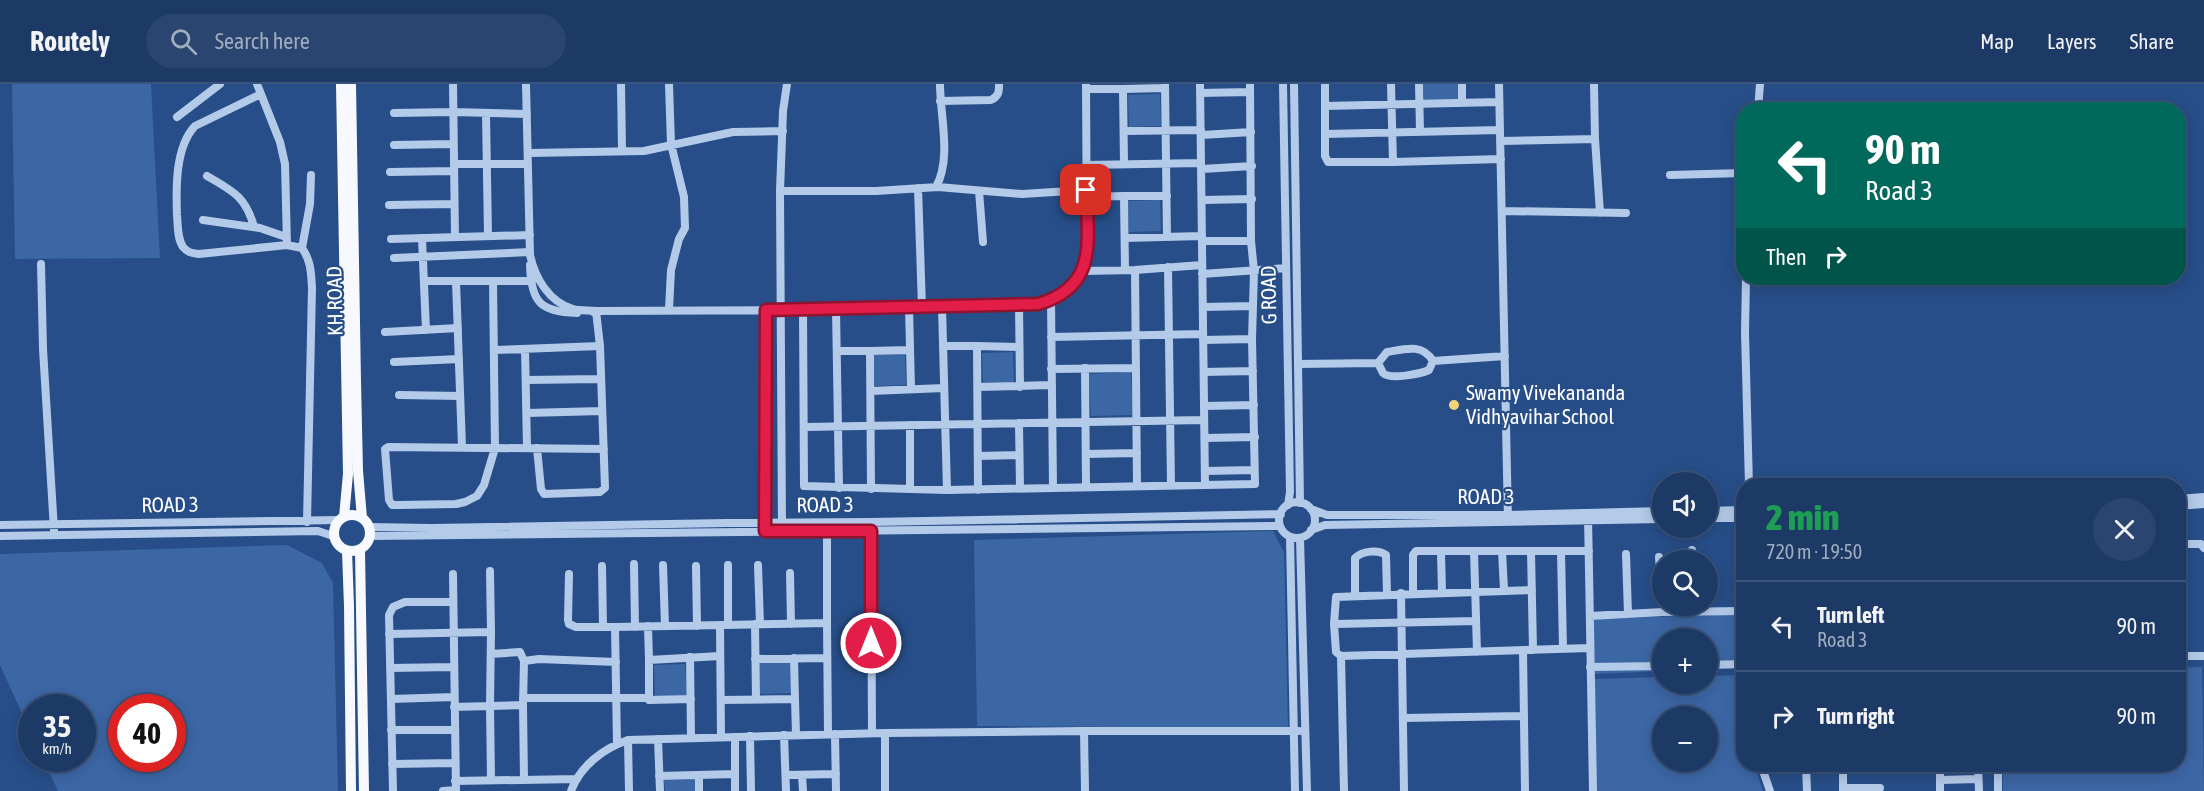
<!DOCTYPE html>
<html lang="en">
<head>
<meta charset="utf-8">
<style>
	:root { --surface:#1d3a66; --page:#2a456f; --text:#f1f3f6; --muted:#a0adbf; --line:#3b547a }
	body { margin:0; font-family:"Asap Condensed",sans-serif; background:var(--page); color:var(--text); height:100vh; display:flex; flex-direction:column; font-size:22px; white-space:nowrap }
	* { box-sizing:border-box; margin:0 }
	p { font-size:20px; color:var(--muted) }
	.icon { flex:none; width:33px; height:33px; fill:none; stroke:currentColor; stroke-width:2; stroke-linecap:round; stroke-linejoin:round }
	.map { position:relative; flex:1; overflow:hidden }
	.drawer { position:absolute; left:1736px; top:394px; width:450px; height:294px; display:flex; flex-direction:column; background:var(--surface); border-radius:24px; box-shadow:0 3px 15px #0003,0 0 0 2px var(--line) }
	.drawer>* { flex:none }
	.guide { position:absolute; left:1736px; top:18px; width:450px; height:183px; border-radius:24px; box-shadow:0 3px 15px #0003,0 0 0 2px var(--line); background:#00695c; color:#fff; overflow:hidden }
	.controls { position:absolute; left:1652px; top:388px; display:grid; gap:12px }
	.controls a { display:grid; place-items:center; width:66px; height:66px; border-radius:50%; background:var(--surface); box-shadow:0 3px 15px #0003,0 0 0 2px var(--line); font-size:30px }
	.speed { position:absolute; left:18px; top:610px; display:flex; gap:12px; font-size:30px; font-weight:700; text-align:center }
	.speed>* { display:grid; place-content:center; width:78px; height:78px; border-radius:50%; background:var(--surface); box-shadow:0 3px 15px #0003,0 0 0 2px var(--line); line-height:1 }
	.speed small { font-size:15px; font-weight:400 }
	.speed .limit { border:9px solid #d22; background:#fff; color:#111 }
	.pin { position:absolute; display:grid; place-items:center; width:51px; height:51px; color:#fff; margin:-26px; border-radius:12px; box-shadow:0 3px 9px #0006 }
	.me { position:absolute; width:66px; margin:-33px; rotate:0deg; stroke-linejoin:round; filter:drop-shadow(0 0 4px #0008) }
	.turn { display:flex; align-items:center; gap:21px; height:126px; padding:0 30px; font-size:27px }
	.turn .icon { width:78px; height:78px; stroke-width:2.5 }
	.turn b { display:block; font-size:42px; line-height:51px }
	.then { display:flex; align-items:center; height:57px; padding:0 30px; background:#0003; gap:12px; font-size:22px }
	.round { display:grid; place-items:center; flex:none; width:63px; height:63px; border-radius:32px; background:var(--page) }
	.summary { display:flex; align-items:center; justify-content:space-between; height:102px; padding:0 30px }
	h1 { font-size:36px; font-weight:800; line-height:45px; color:#1e9e55 }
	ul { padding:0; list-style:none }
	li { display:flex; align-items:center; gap:18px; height:90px; padding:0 30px; border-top:2px solid var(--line) }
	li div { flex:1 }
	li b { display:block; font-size:22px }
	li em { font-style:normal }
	header { display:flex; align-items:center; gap:36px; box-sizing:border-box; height:84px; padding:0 30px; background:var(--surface); border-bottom:2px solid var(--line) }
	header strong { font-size:28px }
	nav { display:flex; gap:33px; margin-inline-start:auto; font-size:21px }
	.search { width:420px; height:54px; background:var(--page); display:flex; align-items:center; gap:15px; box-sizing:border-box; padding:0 21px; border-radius:33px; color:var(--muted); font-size:22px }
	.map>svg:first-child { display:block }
	.green { fill:#3c67a5; fill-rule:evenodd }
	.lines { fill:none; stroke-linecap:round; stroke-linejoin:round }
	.minor { stroke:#b4cae9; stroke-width:8 }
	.major { stroke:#f7f9fe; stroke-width:10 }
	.route-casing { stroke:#92132f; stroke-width:15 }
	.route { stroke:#e11d48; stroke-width:10 }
	.poi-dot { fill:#f1d47a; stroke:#274e88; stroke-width:2 }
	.labels { text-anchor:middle; stroke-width:4.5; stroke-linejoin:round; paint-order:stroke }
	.street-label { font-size:21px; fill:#fff; stroke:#274e88 }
	.poi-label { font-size:21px; fill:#fff; stroke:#274e88; text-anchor:start }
</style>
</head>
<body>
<header>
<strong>Routely</strong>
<div class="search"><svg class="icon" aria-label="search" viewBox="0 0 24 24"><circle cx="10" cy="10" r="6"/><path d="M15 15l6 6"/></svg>Search here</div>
<nav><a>Map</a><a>Layers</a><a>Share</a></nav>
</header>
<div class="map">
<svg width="2204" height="707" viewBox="0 0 2204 707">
	<rect width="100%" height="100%" fill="#274e88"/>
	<path class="green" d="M12,0H151L160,174L15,175Z
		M1423,0H1459V17H1424Z
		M1160,10L1161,42L1129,43L1128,11Z
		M1160,116L1161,147L1129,148L1128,117Z
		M1013,268L1014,300L983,301L982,269Z
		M905,270L906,301L875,302L874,271Z
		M1131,288L1133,331L1091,332L1089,290Z
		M1273,447L1284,468L1288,644L977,642L974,456Z
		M287,461L322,479L333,499L338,707H58L43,675H82V624H32L31,649L0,581V470ZM122,624H172V675H122Z
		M1743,530V584L1707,585V555H1662V587L1595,590L1593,535Z
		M790,578L791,609L759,610V579Z
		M685,580L687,612L655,613L654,581Z
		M2202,583L2204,707H2003V681H2178V584Z
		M1743,591V681H1754L1763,707H1596L1593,595L1662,593V600H1707V592ZM1662,633H1707V678H1662Z
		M696,695V707H665L664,696Z"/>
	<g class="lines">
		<path class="minor" d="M257,0L280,58L285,80L287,161
			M453,0L455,153
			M526,0L530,171C535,194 549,218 573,225C580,227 589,226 596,227L803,226L1038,220C1067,212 1082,199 1087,169L1086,0
			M621,0L622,67
			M669,0L671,60L684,113L685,144L679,155L671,186L669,225
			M1165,0L1167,153
			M1200,0L1205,401
			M1283,0L1290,408L1288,421
			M1294,0L1300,419
			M1325,0V72L1328,78H1393
			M1391,0L1393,78L1501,75
			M1419,0L1420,47
			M1462,0V19
			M1499,0L1508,437
			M1086,5H1123L1124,80
			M1123,5L1165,4
			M1200,9L1250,8
			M261,10L195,42C175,63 176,105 177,131C178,141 177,154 183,163C188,169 192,169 199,170L287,161L302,164C311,177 311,188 312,204L307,438
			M940,17L991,16C999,12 999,8 999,0
			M1325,22L1499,18
			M1758,26L1760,0
			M394,29L453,28L527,30
			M486,29L488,152
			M177,33L220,0
			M1124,47L1201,46
			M1325,50L1500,46
			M1202,51L1251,48
			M1595,55L1600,129
			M1500,57L1595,55L1594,0
			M394,61L453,60
			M528,69L644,67L733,48L783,47
			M454,80H528
			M1086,81L1201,79
			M1202,85L1252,82
			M390,88L454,87
			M1670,91L1743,89
			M207,92C233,107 246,113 254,143
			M936,103C952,74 940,32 940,0
			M918,104L922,223
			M780,107H876L938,103L1022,110L1086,106
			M979,107L983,158
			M1124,112H1167
			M1086,113L1124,112L1125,186
			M1203,116L1252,115
			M389,121L454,120
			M1502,127L1626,129
			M203,136L260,144L286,153
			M422,154L426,246
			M1125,154L1202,152
			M391,155L530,151
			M1202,157H1251
			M302,164L310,120L311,91
			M394,174L530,168
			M41,180L43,265L54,446
			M530,181C531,218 540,228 577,229
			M1168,183L1171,401
			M1135,186L1137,401
			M1083,187L1135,186L1202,181
			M1202,190L1286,184
			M1746,194L1745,248L1749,402
			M424,197H456
			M493,197L495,364L484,401L477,412L465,418L456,420L399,421H392L389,416L385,365L388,363L604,365
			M1051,216L1053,404
			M1019,221L1020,303
			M909,223L911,305
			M942,223L947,406
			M1203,223L1253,222
			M836,225L839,404
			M803,226L804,402L947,406L1255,400L1252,255L1254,187L1251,157L1250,0
			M385,248L458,244
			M1051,253L1203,250
			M1203,256L1252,255
			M943,262H977L978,406
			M977,262L1019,263
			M525,265L527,364
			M494,266L600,262
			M837,267H870L871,405
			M870,267L910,266
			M394,278L459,275
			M1378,279C1379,281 1382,287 1383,289C1390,296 1420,290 1429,286L1433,277
			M1298,280L1378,279L1387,268C1405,265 1422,259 1433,277L1505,272
			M1085,284L1086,402
			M1051,285L1136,284
			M1204,288L1253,287
			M526,296L601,295
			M978,303L1052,301
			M871,307L944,304
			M399,311L460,312
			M1204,322L1254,321
			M527,329L602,327
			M1019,339L1020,404
			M805,343L1204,336
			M1205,354L1255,353
			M462,363L456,197H530
			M537,364L541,405L544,410L600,408L605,404L600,262L596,227L593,228
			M1086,370L1137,369
			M978,372L1019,371
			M1205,387L1254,386
			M910,405V341
			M2178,415L2204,413
			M1279 436a18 18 0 1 1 36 0a18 18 0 1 1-36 0Z
			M2178,422L2204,420
			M1311,425L1327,431H1508L1662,427
			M1707,427L1743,426
			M1588,432L1593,707
			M1707,434H1743
			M0,441L340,436
			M871,442L872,649
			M369,443L431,444L727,439L871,438L1281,430
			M782,443L780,107L783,27L787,0
			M765,444L766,226
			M1311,446L1325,441L1662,435
			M827,448V539
			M0,452L318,447L333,452
			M370,452L1280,442
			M1290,453L1295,707
			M1300,454L1307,707
			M2178,460H2201L2204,464
			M1692,466L1693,477
			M1474,467L1477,568
			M1502,467L1504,506
			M1531,467L1533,566
			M1561,467L1563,565
			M1441,468L1442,508
			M1626,470L1628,530
			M1659,473L1662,517
			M634,480L635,543
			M663,481L665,542
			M728,481V541
			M758,481L760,540
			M602,482L603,543
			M696,482L697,542
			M490,487L491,548
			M790,489L791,540
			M453,490L456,707
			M569,490L568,536L569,540L576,543H615L617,660
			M1401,509L1404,707
			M1413,509V471L1416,467H1589
			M1355,511V474C1362,467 1378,465 1386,471L1387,510
			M1590,532L1663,528L1743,527
			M755,540L756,615
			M1334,540L1476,537
			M720,541L721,653
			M648,542L649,576
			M615,543L827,539L828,650
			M389,550L491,548L490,622L454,623
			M1523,566L1525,707
			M491,570L520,568L524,577
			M1341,572L1590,564
			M2178,572H2204
			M690,573L691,654
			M794,574L795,615
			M755,575L827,574
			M1707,581L1743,580
			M1590,583L1662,582
			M390,584L454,583
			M523,614H649
			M391,615L454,613
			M691,615L649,616V576L720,572
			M721,616L795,615L796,651
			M523,621L524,577L539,575L616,578
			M1403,634L1524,632
			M391,646H455
			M1084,647H1299
			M885,649V707
			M835,650L836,707
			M784,651L786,707
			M750,652L751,707
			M735,653V707
			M658,655L660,707
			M628,656L629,707
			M392,680L455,679
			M1761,681L1770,707
			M1806,681L1807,707
			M1843,681V707
			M1940,681V707
			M1978,681L1979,707
			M1998,681V707
			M1843,686H1880
			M699,691V707
			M786,691L836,690
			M802,691L803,707
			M659,692L735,690
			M491,696L490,622L523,621L524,696
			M1940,696L1978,695
			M455,697L577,695
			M1843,704H1880
			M393,707L389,531L393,523L405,518H453
			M443,707L456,706
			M571,707C580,682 604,664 628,656L885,649L1084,647L1085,707
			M1344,707L1341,572L1336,568L1334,540L1336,513L1532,506"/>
		<path class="major" d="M341,0L348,390L344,433
			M351,0L356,297L358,387L362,434
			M334 449a18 18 0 1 1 36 0a18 18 0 1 1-36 0Z
			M360,466L364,707
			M347,467L349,522L351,707"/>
	</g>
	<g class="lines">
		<g class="route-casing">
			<path id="route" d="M871,559V447H765L766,226L1038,220C1098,203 1088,157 1086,106"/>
		</g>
		<use href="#route" class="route"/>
	</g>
	<circle class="poi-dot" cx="1454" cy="321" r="6"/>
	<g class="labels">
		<g class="street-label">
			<text transform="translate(1269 211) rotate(-91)" y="7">G ROAD</text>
			<text transform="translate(335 217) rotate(-91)" y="7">KH ROAD</text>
			<text x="1486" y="420">ROAD 3</text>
			<text transform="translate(170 421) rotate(-1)" y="7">ROAD 3</text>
			<text transform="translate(825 421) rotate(-1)" y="7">ROAD 3</text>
		</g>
		<g class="poi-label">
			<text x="1466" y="316">Swamy Vivekananda<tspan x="1466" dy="24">Vidhyavihar School</tspan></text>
		</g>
	</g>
</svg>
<div class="controls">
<a><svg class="icon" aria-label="sound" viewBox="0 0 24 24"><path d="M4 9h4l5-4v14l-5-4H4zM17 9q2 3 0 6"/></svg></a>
<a><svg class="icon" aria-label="search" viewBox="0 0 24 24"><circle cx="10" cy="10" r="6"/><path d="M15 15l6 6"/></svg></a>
<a>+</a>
<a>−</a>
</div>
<div class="speed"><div>35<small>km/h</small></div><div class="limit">40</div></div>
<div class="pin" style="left:1086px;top:106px;background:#d93025"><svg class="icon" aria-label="arrive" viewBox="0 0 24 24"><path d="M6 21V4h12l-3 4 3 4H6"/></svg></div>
<svg class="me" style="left:871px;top:559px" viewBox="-20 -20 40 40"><circle r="17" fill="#e11d48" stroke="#fff" stroke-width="3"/><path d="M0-11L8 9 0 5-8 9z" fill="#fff"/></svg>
<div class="guide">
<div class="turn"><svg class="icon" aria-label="left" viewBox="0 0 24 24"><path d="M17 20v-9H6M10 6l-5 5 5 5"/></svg><div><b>90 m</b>Road 3</div></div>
<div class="then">Then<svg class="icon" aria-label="right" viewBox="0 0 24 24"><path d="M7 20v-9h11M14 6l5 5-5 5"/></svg></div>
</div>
<section class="drawer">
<div class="summary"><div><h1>2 min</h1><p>720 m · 19:50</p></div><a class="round"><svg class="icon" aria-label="close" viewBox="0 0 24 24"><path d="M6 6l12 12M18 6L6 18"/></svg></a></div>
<ul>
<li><svg class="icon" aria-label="left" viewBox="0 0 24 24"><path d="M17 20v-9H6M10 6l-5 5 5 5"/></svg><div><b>Turn left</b><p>Road 3</p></div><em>90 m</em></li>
<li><svg class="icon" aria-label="right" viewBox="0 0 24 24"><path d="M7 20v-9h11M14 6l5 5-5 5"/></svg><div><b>Turn right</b></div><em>90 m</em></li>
</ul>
</section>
</div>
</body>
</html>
